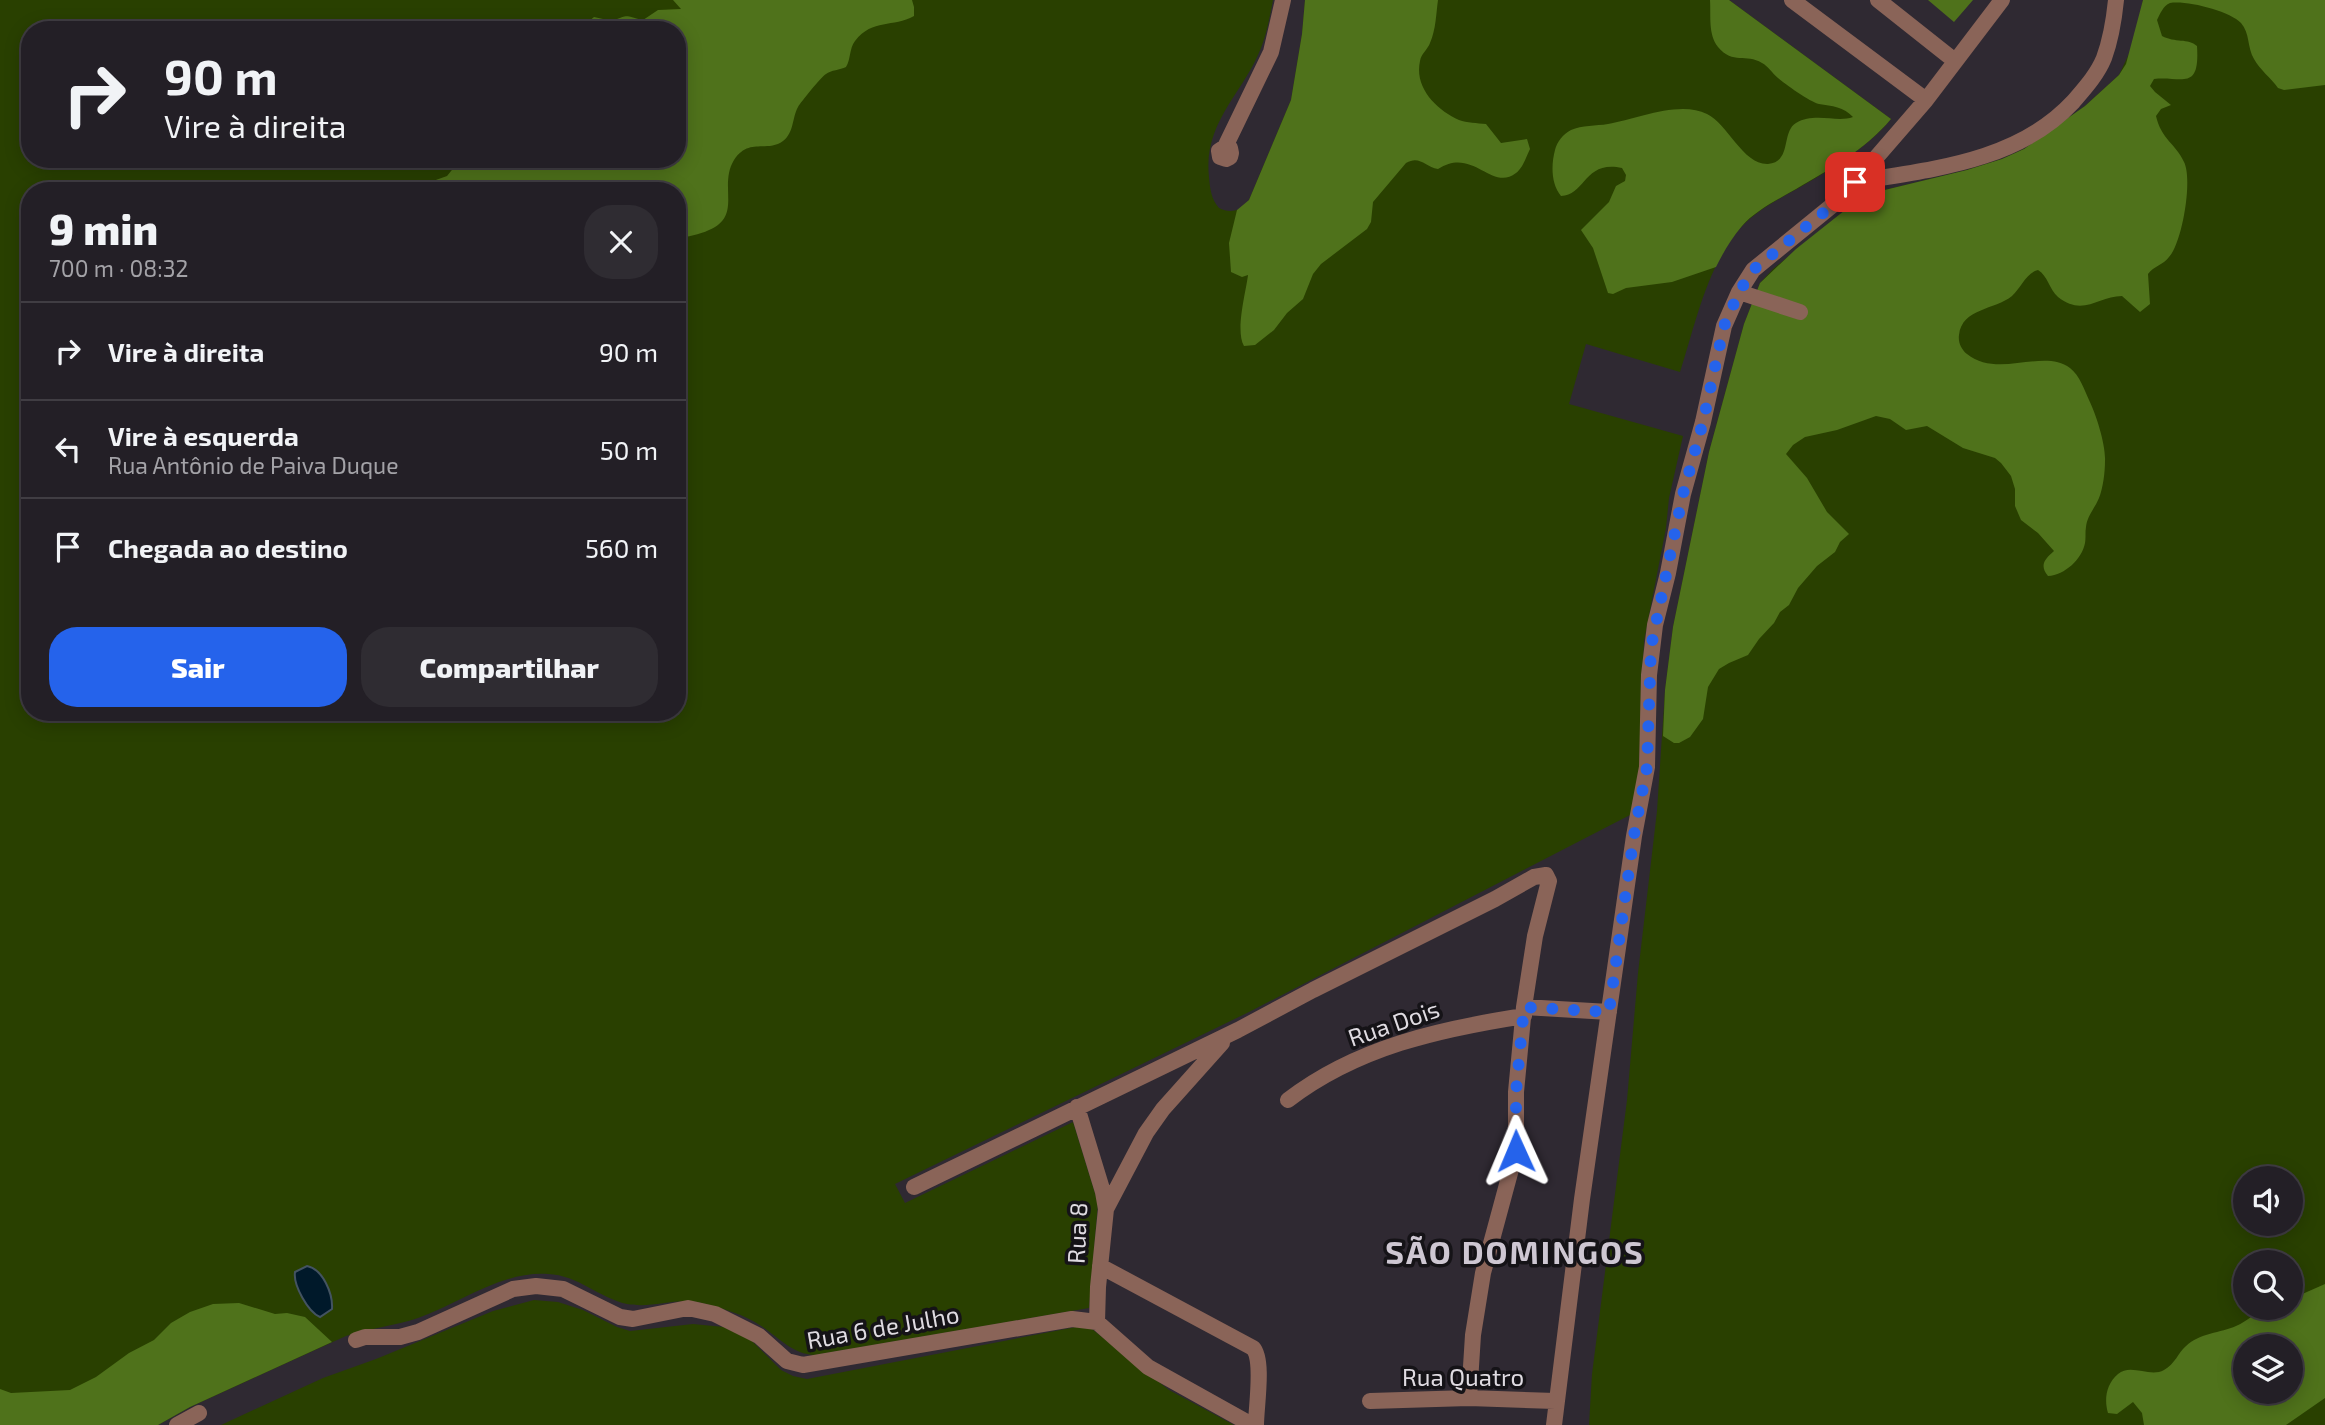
<!DOCTYPE html>
<html lang="pt">
<head>
<meta charset="utf-8">
<style>
	:root { --surface:#231f26; --page:#2f2c32; --text:#f1f3f6; --muted:#a3a2a7; --line:#403d43; --accent:#2563eb }
	body { margin:0; font-family:"Exo 2",sans-serif; background:var(--page); color:var(--text); height:100vh; display:flex; flex-direction:column; font-size:26px; white-space:nowrap }
	* { box-sizing:border-box; margin:0 }
	p { font-size:23px; color:var(--muted) }
	.icon { flex:none; width:38px; height:38px; fill:none; stroke:currentColor; stroke-width:2; stroke-linecap:round; stroke-linejoin:round }
	.map { position:relative; flex:1; overflow:hidden }
	.sheet { position:absolute; left:21px; top:182px; width:665px; height:539px; display:flex; flex-direction:column; background:var(--surface); border-radius:28px; box-shadow:0 4px 18px #0003,0 0 0 2px var(--line) }
	.sheet>* { flex:none }
	.banner { position:absolute; left:21px; top:21px; width:665px; height:147px; border-radius:28px; box-shadow:0 4px 18px #0003,0 0 0 2px var(--line); background:#231f26; color:var(--text); overflow:hidden }
	.controls { position:absolute; left:2233px; top:1166px; display:grid; gap:14px }
	.controls a { display:grid; place-items:center; width:70px; height:70px; border-radius:50%; background:var(--surface); box-shadow:0 4px 18px #0003,0 0 0 2px var(--line); font-size:35px }
	.pin { position:absolute; display:grid; place-items:center; width:60px; height:60px; color:#fff; margin:-30px; border-radius:14px; box-shadow:0 4px 10px #0006 }
	.me { position:absolute; width:77px; margin:-38px; rotate:359deg; stroke-linejoin:round; filter:drop-shadow(0 0 5px #0008) }
	.turn { display:flex; align-items:center; gap:24px; height:147px; padding:0 28px; font-size:32px }
	.turn .icon { width:91px; height:91px; stroke-width:2.5 }
	.turn b { display:block; font-size:49px; line-height:60px }
	.round { display:grid; place-items:center; flex:none; width:74px; height:74px; border-radius:28px; background:var(--page) }
	.summary { display:flex; align-items:center; justify-content:space-between; height:119px; padding:0 28px }
	h1 { font-size:42px; font-weight:800; line-height:52px }
	.cta { display:flex; gap:14px; margin-top:auto; padding:14px 28px }
	.cta a { flex:1; height:80px; border-radius:28px; background:var(--accent); color:#fff; font-size:28px; font-weight:800; line-height:80px; text-align:center }
	.cta a+a { background:var(--page); color:var(--text) }
	ul { padding:0; list-style:none }
	li { display:flex; align-items:center; gap:21px; height:98px; padding:0 28px; border-top:2px solid var(--line) }
	li div { flex:1 }
	li b { display:block; font-size:26px }
	li em { font-style:normal }
	.map>svg:first-child { display:block }
	.green { fill:#294000; fill-rule:evenodd }
	.forest { fill:#4f721b; fill-rule:evenodd }
	.water { fill:#00192a; stroke:#435361; stroke-width:2 }
	.lines { fill:none; stroke-linecap:round; stroke-linejoin:round }
	.minor { stroke:#8a6458; stroke-width:16 }
	.route { stroke:#2563eb; stroke-width:12; stroke-dasharray:0 21.6 }
	.labels { text-anchor:middle; stroke-width:7; stroke-linejoin:round; paint-order:stroke }
	.street-label { font-size:24px; fill:#dfdbe1; stroke:#151317 }
	.district-label { font-size:32px; font-weight:bold; letter-spacing:2px; fill:#cec7d2; stroke:#151317 }
</style>
</head>
<body>
<div class="map">
<svg width="2325" height="1425" viewBox="0 0 2325 1425">
	<rect width="100%" height="100%" fill="#2f2932"/>
	<path class="green" d="M0,0H1273C1270,16 1267,33 1261,48C1243,94 1203,122 1209,177C1210,188 1211,199 1219,208C1230,214 1242,211 1249,200L1291,100L1302,34L1305,0H1729L1891,119C1866,149 1831,169 1797,189C1778,199 1758,210 1743,225C1708,261 1695,326 1680,372L1586,344L1569,404L1683,436L1669,498L1666,528L1644,641L1639,768L1632,814L1249,1012L895,1184L905,1203L1073,1122L1098,1203L1089,1308L815,1355C789,1354 774,1331 751,1320C738,1313 721,1308 706,1304C677,1296 654,1309 627,1304C599,1298 578,1275 548,1274C501,1271 461,1303 418,1318C395,1326 370,1328 346,1336L190,1407L158,1425H0ZM30,30H677V159H30ZM30,191H677V712H30Z
		M2143,0H2325V1425H1589L1592,1374L1627,1100L1638,973L1657,811L1665,690L1673,627L1709,452L1744,324L1760,283L1773,269L1864,195L1967,170L2002,159L2024,149L2041,138L2085,106L2119,75L2132,47ZM2245,1178H2291V1223H2245ZM2245,1262H2291V1307H2245ZM2245,1346H2291V1391H2245Z
		M534,1300L558,1302L583,1310L617,1327L630,1331L693,1324L724,1327L751,1340L781,1370L793,1376L807,1379L1076,1327L1092,1329L1169,1390L1234,1425H221L323,1378L376,1359L493,1311Z"/>
	<path class="forest" d="M673,0H912L914,7V16C893,28 873,18 855,41C849,49 851,59 846,67C840,70 831,70 826,74C821,77 801,102 798,107C792,118 794,133 783,141C767,153 749,137 734,160C718,186 743,216 709,230C699,235 688,236 677,239V191H427L433,181L447,176L456,165L466,159H677V30H586L588,22L594,17L612,21C631,14 623,16 643,20L658,10L681,9Z
		M1305,0H1438C1436,14 1436,29 1430,43C1428,49 1421,54 1420,61C1414,88 1437,110 1459,120C1467,123 1477,123 1486,124L1501,143L1527,139L1530,149C1526,157 1523,168 1516,173C1491,192 1473,146 1438,169C1425,167 1420,155 1406,163L1373,202L1371,222L1367,229L1321,264L1313,274L1303,299L1287,313L1274,330L1255,345L1244,346C1235,331 1246,292 1248,275L1242,277L1231,272L1229,243L1237,210L1249,200L1291,100L1302,34Z
		M1710,0H1729L1891,119C1865,150 1830,169 1796,189C1777,200 1756,210 1742,226C1731,239 1723,253 1716,267L1672,282L1626,288L1613,294L1608,293L1593,248L1581,230L1609,202L1616,186L1625,181L1626,175L1622,168C1584,160 1586,195 1561,196C1551,184 1551,165 1555,150C1557,142 1563,134 1571,130C1582,125 1596,126 1608,124C1636,119 1680,100 1707,114C1728,124 1743,165 1768,164C1792,162 1781,132 1796,123C1815,112 1837,123 1853,117C1844,107 1832,106 1819,104C1810,102 1785,84 1778,78C1772,73 1768,66 1762,63C1746,53 1733,65 1718,47C1708,34 1711,16 1710,0Z
		M1928,0H1973L1954,22Z
		M2143,0H2325V85L2284,90L2278,88C2271,78 2260,70 2254,59C2247,47 2250,33 2241,23C2230,11 2186,0 2170,3C2163,6 2160,14 2157,20L2162,36C2175,43 2188,38 2197,46C2200,92 2182,76 2154,79L2150,86L2155,92L2171,105L2161,109L2156,116C2161,139 2176,144 2184,162C2193,180 2182,243 2169,257C2163,265 2154,266 2148,274L2150,304L2140,312L2122,296C2099,296 2083,317 2058,297C2049,289 2048,276 2038,270C2026,273 2021,288 2012,296C1995,310 1962,308 1959,335C1958,342 1961,349 1967,354C1998,379 2043,348 2070,368C2080,376 2084,389 2089,400C2096,414 2106,445 2105,461C2105,472 2103,488 2099,498C2095,508 2087,516 2086,527C2085,532 2086,537 2085,543C2082,559 2065,575 2048,576C2039,565 2045,559 2054,551L2038,533L2021,520L2015,506V489L2011,476L2001,463L1995,458L1963,448L1927,426L1906,430L1890,419L1876,416L1837,430L1805,437L1793,445L1786,454L1807,478L1827,512L1849,534L1840,542L1835,552L1817,566L1798,588L1789,605L1780,612L1774,623L1759,639L1748,655L1729,663L1719,669L1708,687L1703,719L1690,737L1679,743H1674L1663,736L1665,690L1673,627L1709,452L1744,324L1760,283L1796,249L1864,195L1967,170L2002,159L2024,149L2085,106L2119,75L2126,64Z
		M2325,1284V1398L2286,1425H2144L2142,1413L2133,1402L2117,1414L2108,1413C2104,1400 2106,1384 2118,1374C2131,1363 2150,1378 2164,1370C2175,1364 2178,1353 2186,1346C2199,1333 2221,1333 2236,1326C2248,1321 2256,1311 2269,1308C2276,1306 2284,1307 2291,1307V1299ZM2245,1346H2291V1391H2245Z
		M239,1303L275,1314L287,1313L305,1317L332,1342L190,1407L158,1425H0V1389L11,1393L70,1390L96,1377L129,1353L154,1340L171,1323L190,1312L213,1304Z"/>
	<path class="water" d="M307,1266C323,1269 333,1294 332,1309L320,1317C308,1312 293,1285 295,1272Z"/>
	<g class="lines">
		<path class="minor" d="M1792,0L1926,100
			M1878,0L1955,61
			M1225,147L1230,148L1231,153L1230,157L1226,159L1220,157L1219,151L1225,147L1271,52L1283,0
			M1855,182C1932,169 2017,162 2073,102C2085,88 2097,75 2104,58C2111,39 2114,20 2116,0
			M1739,292L1800,312
			M1524,1007L1609,1012
			M1288,1100C1357,1047 1440,1029 1524,1016
			M1077,1107L1103,1192L1106,1209L1098,1287L1097,1322
			M914,1187L1238,1030L1313,990L1495,899L1534,877L1546,875L1549,881L1535,936L1524,1007L1516,1092V1151L1483,1273L1473,1335L1469,1398
			M1106,1209L1146,1133L1163,1109L1222,1043
			M1100,1266L1253,1348C1264,1360 1256,1407 1256,1425
			M356,1340L365,1337H400L418,1332L513,1289L536,1286L563,1289L620,1317L633,1319L688,1308L715,1314L759,1336L787,1361L803,1365L1072,1319L1097,1322L1148,1367L1252,1425
			M1370,1401L1469,1398L1555,1401
			M177,1425L199,1413
			M1554,1425L1582,1199L1634,836L1647,767L1649,675L1655,625L1668,573L1683,494L1703,422L1724,326L1739,292L1753,270L1834,204L1855,182L1926,100L2002,0"/>
	</g>
	<g class="lines">
		<path class="route" d="M1516,1151V1092L1524,1007L1609,1012L1634,835L1647,767L1651,647L1683,494L1703,422L1724,326L1739,292L1753,270L1834,204L1855,182"/>
	</g>
	<g class="labels">
		<g class="street-label">
			<text transform="translate(1394 1024) rotate(-19)" y="8">Rua Dois</text>
			<text transform="translate(1078 1233) rotate(-87)" y="8">Rua 8</text>
			<text transform="translate(883 1328) rotate(-10)" y="8">Rua 6 de Julho</text>
			<text x="1463" y="1386">Rua Quatro</text>
		</g>
		<g class="district-label">
			<text x="1515" y="1264">SÃO DOMINGOS</text>
		</g>
	</g>
</svg>
<div class="controls">
<a><svg class="icon" aria-label="sound" viewBox="0 0 24 24"><path d="M4 9h4l5-4v14l-5-4H4zM17 9q2 3 0 6"/></svg></a>
<a><svg class="icon" aria-label="search" viewBox="0 0 24 24"><circle cx="10" cy="10" r="6"/><path d="M15 15l6 6"/></svg></a>
<a><svg class="icon" aria-label="layers" viewBox="0 0 24 24"><path d="M12 4l9 5-9 5-9-5zM3 14l9 5 9-5"/></svg></a>
</div>
<div class="pin" style="left:1855px;top:182px;background:#d93025"><svg class="icon" aria-label="arrive" viewBox="0 0 24 24"><path d="M6 21V4h12l-3 4 3 4H6"/></svg></div>
<svg class="me" style="left:1516px;top:1151px" viewBox="-20 -20 40 40"><path d="M0-17L14 15 0 8-14 15z" fill="#2563eb" stroke="#fff" stroke-width="4"/></svg>
<div class="banner">
<div class="turn"><svg class="icon" aria-label="right" viewBox="0 0 24 24"><path d="M7 20v-9h11M14 6l5 5-5 5"/></svg><div><b>90 m</b>Vire à direita</div></div>
</div>
<section class="sheet">
<div class="summary"><div><h1>9 min</h1><p>700 m · 08:32</p></div><a class="round"><svg class="icon" aria-label="close" viewBox="0 0 24 24"><path d="M6 6l12 12M18 6L6 18"/></svg></a></div>
<ul>
<li><svg class="icon" aria-label="right" viewBox="0 0 24 24"><path d="M7 20v-9h11M14 6l5 5-5 5"/></svg><div><b>Vire à direita</b></div><em>90 m</em></li>
<li><svg class="icon" aria-label="left" viewBox="0 0 24 24"><path d="M17 20v-9H6M10 6l-5 5 5 5"/></svg><div><b>Vire à esquerda</b><p>Rua Antônio de Paiva Duque</p></div><em>50 m</em></li>
<li><svg class="icon" aria-label="arrive" viewBox="0 0 24 24"><path d="M6 21V4h12l-3 4 3 4H6"/></svg><div><b>Chegada ao destino</b></div><em>560 m</em></li>
</ul>
<div class="cta"><a>Sair</a><a>Compartilhar</a></div>
</section>
</div>
</body>
</html>
